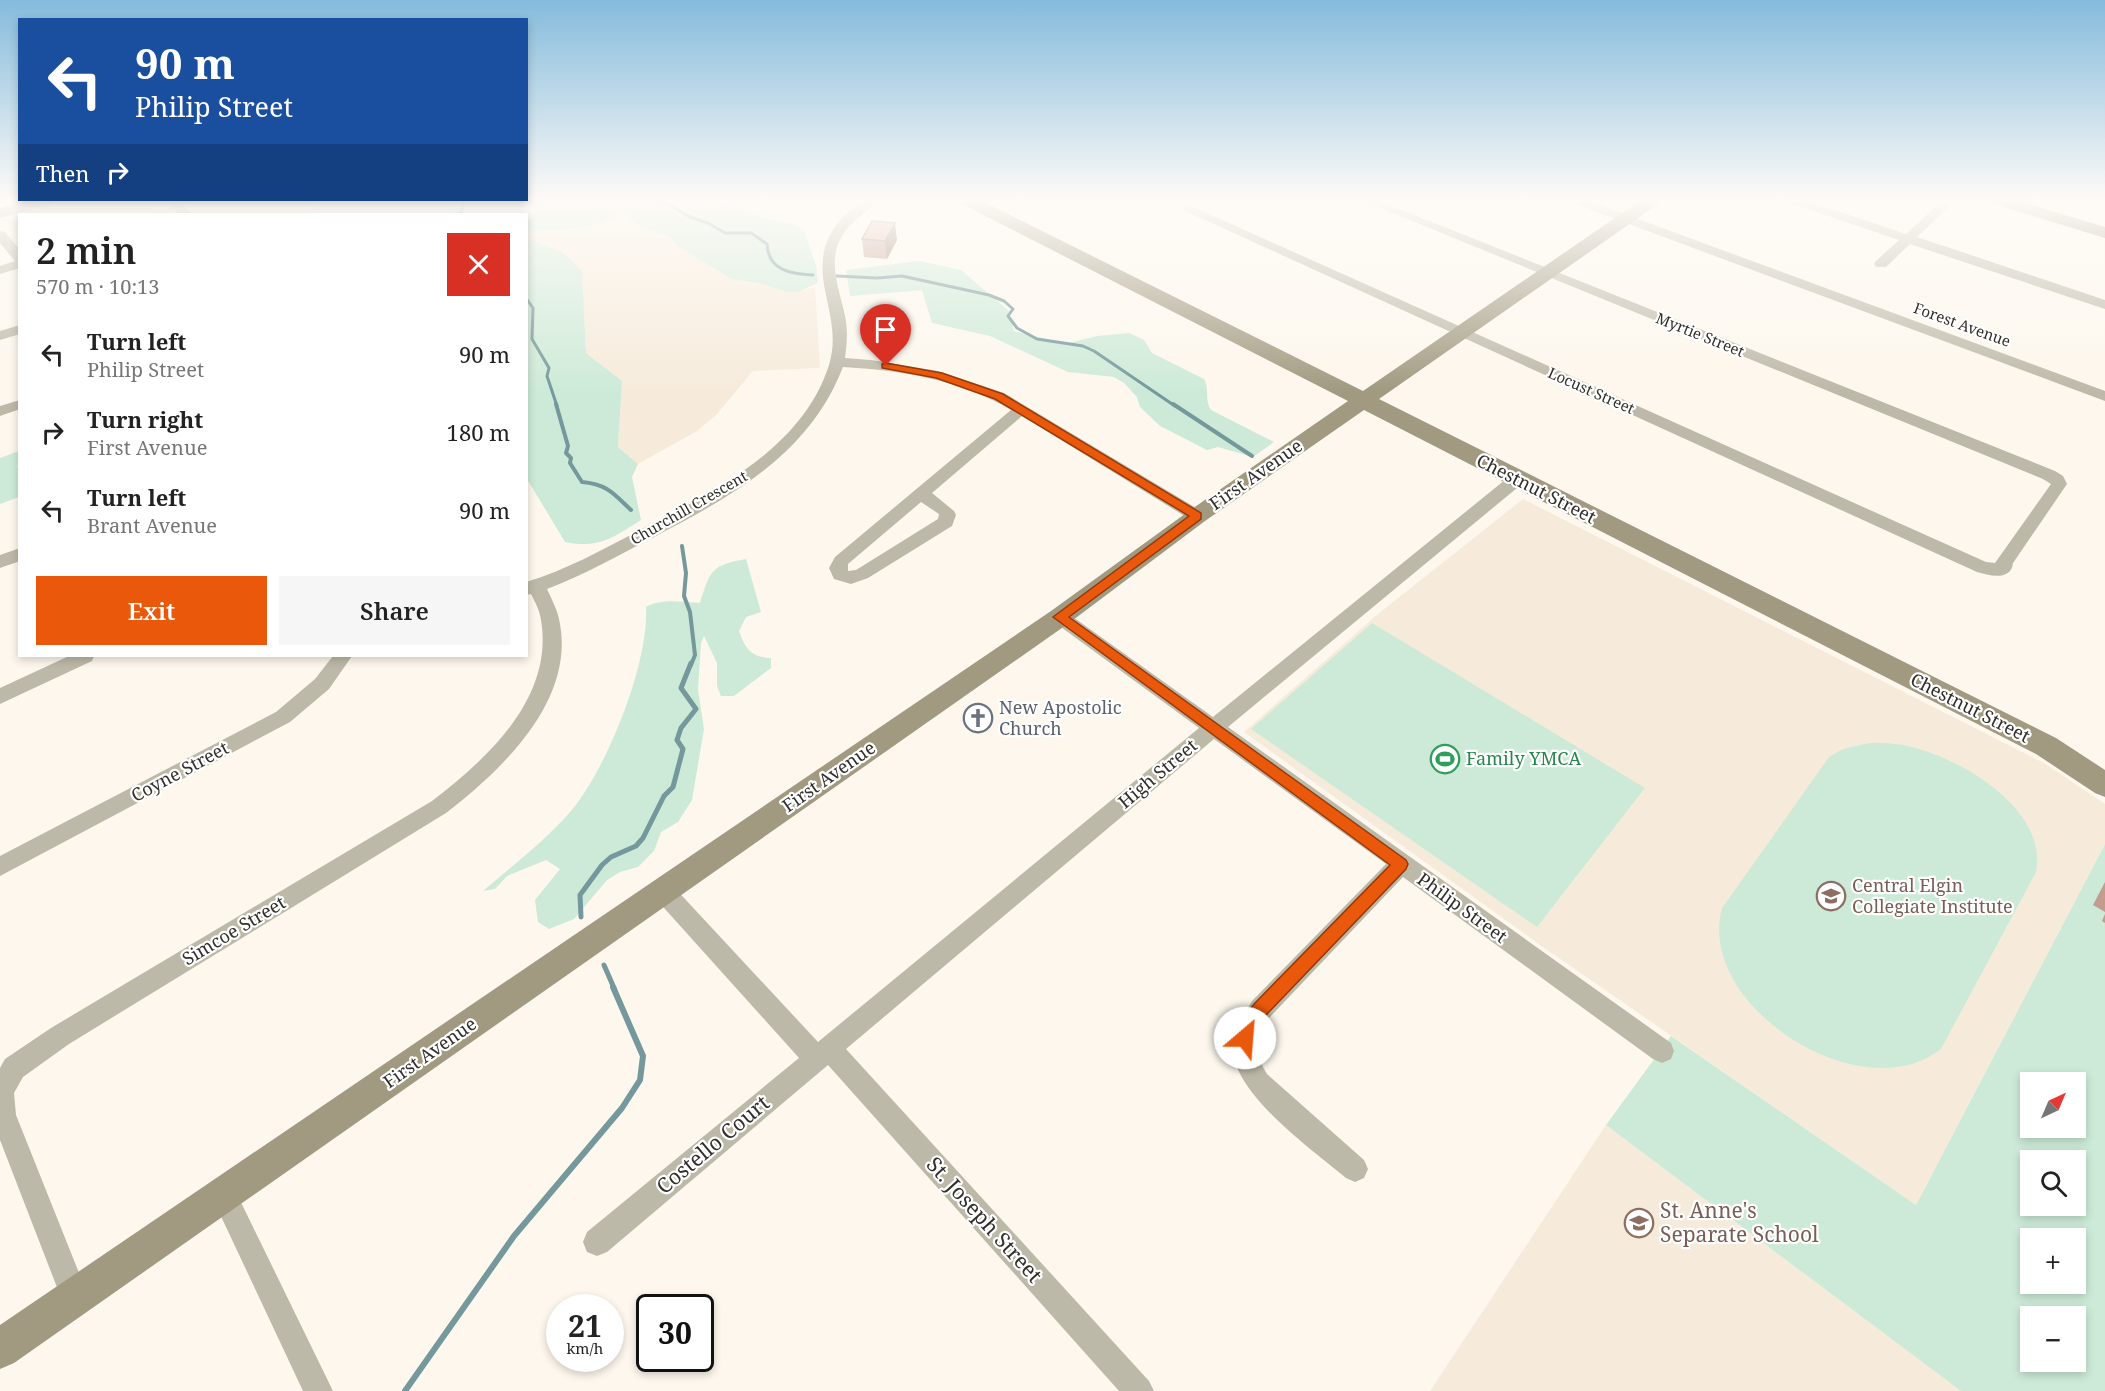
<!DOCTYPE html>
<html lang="en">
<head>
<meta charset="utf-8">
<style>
	:root { --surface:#fff; --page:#f6f6f6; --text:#222; --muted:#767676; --accent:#ea580c }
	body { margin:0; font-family:"Noto Serif",serif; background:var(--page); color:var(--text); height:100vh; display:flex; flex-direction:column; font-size:22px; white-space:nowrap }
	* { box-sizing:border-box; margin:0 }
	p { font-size:20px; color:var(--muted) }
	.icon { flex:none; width:33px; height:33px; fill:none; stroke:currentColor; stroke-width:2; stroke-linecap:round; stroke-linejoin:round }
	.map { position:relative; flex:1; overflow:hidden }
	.drawer { position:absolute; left:18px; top:213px; width:510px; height:444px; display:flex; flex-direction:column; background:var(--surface); border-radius:0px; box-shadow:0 3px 9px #0003 }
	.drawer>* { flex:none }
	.guide { position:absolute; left:18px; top:18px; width:510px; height:183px; border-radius:0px; box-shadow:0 3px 9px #0003; background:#1a4fa0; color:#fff; overflow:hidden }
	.needle { width:39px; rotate:44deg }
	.fabs { position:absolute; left:2020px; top:1072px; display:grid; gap:12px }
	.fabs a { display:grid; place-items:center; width:66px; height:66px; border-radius:0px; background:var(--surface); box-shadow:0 3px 9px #0003; font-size:30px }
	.speed { position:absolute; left:546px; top:1294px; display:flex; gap:12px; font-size:30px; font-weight:700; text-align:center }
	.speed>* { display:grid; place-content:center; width:78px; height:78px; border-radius:50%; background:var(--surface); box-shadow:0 3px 9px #0003; line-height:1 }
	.speed small { font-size:15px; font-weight:400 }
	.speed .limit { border:3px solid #111; border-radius:9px; background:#fff; color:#111 }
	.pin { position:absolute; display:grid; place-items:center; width:51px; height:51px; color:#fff; margin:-62px -26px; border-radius:50% 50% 50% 0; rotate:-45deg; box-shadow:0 0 6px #0007 }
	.pin .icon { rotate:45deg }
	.me { position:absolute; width:66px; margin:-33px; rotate:27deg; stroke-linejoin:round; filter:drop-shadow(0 0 4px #0008) }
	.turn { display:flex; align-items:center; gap:21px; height:126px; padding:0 18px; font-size:27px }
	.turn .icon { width:78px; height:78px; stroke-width:2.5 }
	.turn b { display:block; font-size:42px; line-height:51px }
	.then { display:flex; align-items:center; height:57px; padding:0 18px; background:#0003; gap:12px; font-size:22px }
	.round { display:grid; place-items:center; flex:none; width:63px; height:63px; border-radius:0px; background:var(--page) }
	.overview { display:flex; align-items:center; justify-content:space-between; height:102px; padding:0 18px }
	h1 { font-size:36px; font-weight:600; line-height:45px }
	.cta { display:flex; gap:12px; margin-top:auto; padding:12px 18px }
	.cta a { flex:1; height:69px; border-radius:0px; background:var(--accent); color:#fff; font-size:24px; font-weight:600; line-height:69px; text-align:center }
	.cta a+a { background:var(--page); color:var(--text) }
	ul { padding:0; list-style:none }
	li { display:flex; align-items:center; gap:18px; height:78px; padding:0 18px }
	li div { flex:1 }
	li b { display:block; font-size:22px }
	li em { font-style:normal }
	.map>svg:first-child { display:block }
	.built { fill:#f6ebdb }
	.green { fill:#cdead8; fill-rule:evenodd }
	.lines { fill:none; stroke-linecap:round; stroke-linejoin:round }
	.stream-far3 { stroke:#74989b; stroke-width:3 }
	.stream-far2 { stroke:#74989b; stroke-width:4 }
	.stream-far1 { stroke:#74989b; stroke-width:5 }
	.stream { stroke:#74989b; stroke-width:6 }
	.street { fill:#bdb9a8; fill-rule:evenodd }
	.secondary { fill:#a19a81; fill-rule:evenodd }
	.wall { fill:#c09d8c }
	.shaded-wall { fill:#9c7f72 }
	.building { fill:#dfb6a3; stroke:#9c7f72; stroke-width:1.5 }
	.route { fill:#ea580c; stroke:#983908; stroke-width:1.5 }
	.labels { text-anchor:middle; stroke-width:4.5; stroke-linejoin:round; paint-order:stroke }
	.far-street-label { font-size:15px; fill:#312f2b; stroke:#fff }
	.street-label { font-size:18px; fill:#312f2b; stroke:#fff }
	.worship-label { font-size:18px; fill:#5b616d; stroke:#fff; text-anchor:start }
	.leisure-label { font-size:18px; fill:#27864d; stroke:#fff; text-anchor:start }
	.education-label { font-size:18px; fill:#785e54; stroke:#fff; text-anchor:start }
	.near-street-label { font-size:21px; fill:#312f2b; stroke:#fff }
	.near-education-label { font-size:21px; fill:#785e54; stroke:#fff; text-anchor:start }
</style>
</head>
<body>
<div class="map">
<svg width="2105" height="1391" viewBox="0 0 2105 1391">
	<rect width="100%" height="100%" fill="#fdf7ed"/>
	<path class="built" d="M58,200H161L166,205L137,214H20L19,238L1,217Z
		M625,213L640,227L669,236L676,245L744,282L767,285L787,292H798L815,287L820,368L753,371L716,415L697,431L638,464L618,447L622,381L586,353L584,313L564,253L527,238L526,232L586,227Z
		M1523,499L2044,763L2105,804V844L1916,1205L1543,947L1244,732L1378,614Z
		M1606,1125L1961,1391H1430Z"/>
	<path class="green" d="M527,198H693L713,209L732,201L763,218L790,223L804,230L816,266L818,283L798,292H787L767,285L732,279L676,245L669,236L640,227L625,213L587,227L527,232L526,214H307L313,209L314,200H526Z
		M1123,198H1216L1201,205Z
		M527,238L564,253L582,272L586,353L622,381L618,447L638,464L632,477L641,520C614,537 599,549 565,542L527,479Z
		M919,261L961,270L1009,311L1014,331L1065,344L1097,336L1129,333L1144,340L1152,353L1204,379C1210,390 1204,400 1211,410L1274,442L1253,457L1218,447L1207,450L1160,426L1140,407L1137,397L1124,383L1114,377L1068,372L990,336L932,323L922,290L850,296L846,270Z
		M19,451V464L17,466L19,471V497L0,504V458Z
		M746,559L761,612L746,617L739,631C746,650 751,657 771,658V668L734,696H721L717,686V663L704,636L701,643L698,690L704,729L692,800L678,822L661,832L654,851L638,867L620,872L607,880L574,919L549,929L538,922L535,900L560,869L546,860L507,876L495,889L483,891C512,866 545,841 571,811C607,768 649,664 646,607C661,598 683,602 700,603C710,571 711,565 746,559Z
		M1372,623L1645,788L1537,927L1251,729Z
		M1869,743C1886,742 1902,744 1919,749C1968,763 2048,812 2036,872L1941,1049C1862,1112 1695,1006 1722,908L1829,757L1843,749Z
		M2105,844V1391H1961L1606,1125L1671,1036L1916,1205ZM2031,1083H2076V1128H2031ZM2031,1161H2076V1206H2031ZM2031,1239H2076V1284H2031ZM2031,1317H2076V1362H2031Z"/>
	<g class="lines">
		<path class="stream-far3" d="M658,198L690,217L708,223L725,233H751L767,244C768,270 790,274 813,275
			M461,214L464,200
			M837,276L877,278L902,276L989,295L1004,301L1013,309L1008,316L1017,328L1037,339L1083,346L1094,351L1175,406
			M526,298L533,308L532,339L549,368L547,376L557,406"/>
		<path class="stream-far2" d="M556,404L568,446L566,453L571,458L570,463L582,482C607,484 614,494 631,510
			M1173,404L1252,456
			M682,546L686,573L684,596L690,612L695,655L691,665"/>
		<path class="stream-far1" d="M581,917L580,895L602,865L611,857L636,846L643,838L664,796L673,787L683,749L677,740L681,728L696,709L681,688L691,663
			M604,965L614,988"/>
		<path class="stream" d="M405,1391L514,1236L622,1108L640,1080L643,1056L613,987"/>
		<path class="street" d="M867,198H880C868,213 850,220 841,238C827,262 840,291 845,316C848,330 847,344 845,358L871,360L938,371L1004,393L1203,512L1205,516L1203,520H1191L1022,416L932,493L954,511L956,515L952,526L868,578L851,584L834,579L829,568L835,557L1011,410C962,380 900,370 843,367C809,454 734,495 654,537C619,555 584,575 547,589C551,598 557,609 559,619C577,699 503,769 446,813L69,1044L23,1077L14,1093L16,1115L89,1298L85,1308L75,1312L65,1308L0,1140V1068L5,1059L51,1028L432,801C488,758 554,698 541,620C540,611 535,602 531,594L526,595V582C566,570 602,550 638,531C711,493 802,450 829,365C846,310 797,269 842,218C849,210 859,204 867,198ZM921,502L939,514L938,519L856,570L848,571V564Z
			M1356,198H1372L2055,471L2063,476L2067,484L2013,563C2011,581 1990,576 1977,572L1181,209L1187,205L1191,206L1986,562L1995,563L2051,484L2043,479Z
			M1565,198H1581L2105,391V401L1567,201Z
			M1782,198H1799L1906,234L1945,198H1958L1917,237L2105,300V309L1910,244L1886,267H1876L1874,264L1876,261L1899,240L1784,201Z
			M165,200H178L192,214H179Z
			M0,231L5,232L20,250V268L0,274V266L15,261L0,243Z
			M20,325V334L0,340V331Z
			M20,400V409L0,416V406Z
			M1517,474L1523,475L1525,479L1523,483L1228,727L1671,1043L1674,1051L1671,1059L1662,1063L1653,1059L1403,877L1270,1017C1257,1037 1254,1053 1267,1074L1364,1160L1368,1169L1364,1178L1355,1182L1346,1178C1313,1150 1227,1090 1233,1043C1235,1028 1245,1014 1252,1001L1386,864L1214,739L846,1049L1149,1381L1154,1391H1119L828,1065L607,1252L597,1256L587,1252L583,1242L587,1232L799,1058L656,899L653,892L656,885L664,882L672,885L818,1042L1199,728L1054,622L1051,617L1054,612L1060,610L1066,612L1213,717L1511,475Z
			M20,548V561L0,568V555Z
			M69,656H94L92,661L0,704V688Z
			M333,656H352L329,689L290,722L0,876V856L276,712L315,679Z
			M224,1182L233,1186L333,1391H303L211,1195L215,1186Z"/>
		<path class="secondary" d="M956,198H976L1363,391L1644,198H1663L1661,202L1379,399L2056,738L2105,770V797L2095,793L2036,754L1364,410L1205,521L1069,623L14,1363L0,1369V1325L1051,611L1189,511L1348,401L958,202Z
			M1985,198H2009L2105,227V238L1987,202Z
			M28,200H53L51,204L0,218V208Z"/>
	</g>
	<path class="wall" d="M862,239L897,240L887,259L864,257Z
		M2105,882V912L2093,905Z
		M2105,914V923L2102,921Z"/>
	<path class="shaded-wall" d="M895,223L897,240L887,259L885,241Z"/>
	<path class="building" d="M872,221L895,223L885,241L862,239Z"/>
	<linearGradient id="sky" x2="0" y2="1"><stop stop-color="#85bbdc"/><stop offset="0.51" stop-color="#fefbf7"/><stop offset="1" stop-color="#fefbf7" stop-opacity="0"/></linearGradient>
	<rect width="2105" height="392" fill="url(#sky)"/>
	<path class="route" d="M886,363L942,373L1003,394L1201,513V519L1069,617L1406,860L1408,864L1406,869L1267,1014L1260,1024L1251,1044L1245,1047L1239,1044L1237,1038L1247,1013L1255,1003L1390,865L1053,617L1189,516L995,399L936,378L882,368V364Z"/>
	<defs>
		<g id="church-ring" transform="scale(1.5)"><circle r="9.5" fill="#fff" stroke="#6b7280" stroke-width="1.5"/><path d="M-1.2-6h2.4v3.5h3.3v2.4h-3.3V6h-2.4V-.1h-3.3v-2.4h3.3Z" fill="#6b7280"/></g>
		<g id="stadium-ring" transform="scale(1.5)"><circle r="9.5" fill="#fff" stroke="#2e9e5b" stroke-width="1.5"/><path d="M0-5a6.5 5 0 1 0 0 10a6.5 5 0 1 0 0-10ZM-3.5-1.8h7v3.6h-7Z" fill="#2e9e5b"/></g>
		<g id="school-ring" transform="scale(1.5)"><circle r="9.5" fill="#fff" stroke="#8d6e63" stroke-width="1.5"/><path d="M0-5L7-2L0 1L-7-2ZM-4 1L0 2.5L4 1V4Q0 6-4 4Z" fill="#8d6e63"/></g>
	</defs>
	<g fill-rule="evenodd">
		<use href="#church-ring" x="978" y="718"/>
		<use href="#stadium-ring" x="1445" y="759"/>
		<use href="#school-ring" x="1831" y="896"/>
		<use href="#school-ring" x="1639" y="1223"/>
	</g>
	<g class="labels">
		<g class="far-street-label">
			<text transform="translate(1962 325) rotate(20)" y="5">Forest Avenue</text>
			<text transform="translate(1700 335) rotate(22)" y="5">Myrtie Street</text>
			<text transform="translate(1591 391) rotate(24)" y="5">Locust Street</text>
			<text transform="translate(689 508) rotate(-30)" y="5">Churchill Crescent</text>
		</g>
		<g class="street-label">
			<text transform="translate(1256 475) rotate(-35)" y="6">First Avenue</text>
			<text transform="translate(1536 489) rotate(27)" y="6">Chestnut Street</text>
			<text transform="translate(1970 708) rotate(27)" y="6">Chestnut Street</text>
			<text transform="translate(180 772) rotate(-28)" y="6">Coyne Street</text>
			<text transform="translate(1158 774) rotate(-40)" y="6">High Street</text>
			<text transform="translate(829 777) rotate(-35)" y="6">First Avenue</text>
			<text transform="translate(1462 908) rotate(36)" y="6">Philip Street</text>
			<text transform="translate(234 931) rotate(-31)" y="6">Simcoe Street</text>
			<text transform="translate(430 1053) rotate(-35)" y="6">First Avenue</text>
		</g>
		<g class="worship-label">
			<text x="999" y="714">New Apostolic<tspan x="999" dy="21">Church</tspan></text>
		</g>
		<g class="leisure-label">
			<text x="1466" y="765">Family YMCA</text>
		</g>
		<g class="education-label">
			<text x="1852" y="892">Central Elgin<tspan x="1852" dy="21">Collegiate Institute</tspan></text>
		</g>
		<g class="near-street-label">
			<text transform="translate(713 1145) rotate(-40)" y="7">Costello Court</text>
			<text transform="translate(984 1220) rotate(48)" y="7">St. Joseph Street</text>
		</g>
		<g class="near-education-label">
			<text x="1660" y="1218">St. Anne's<tspan x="1660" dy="24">Separate School</tspan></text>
		</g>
	</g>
</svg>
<div class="fabs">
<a><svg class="needle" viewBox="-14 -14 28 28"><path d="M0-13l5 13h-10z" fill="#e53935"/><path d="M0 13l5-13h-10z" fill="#767676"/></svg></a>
<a><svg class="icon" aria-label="search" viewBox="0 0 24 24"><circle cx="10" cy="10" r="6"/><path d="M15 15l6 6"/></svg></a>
<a>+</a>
<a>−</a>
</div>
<div class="speed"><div>21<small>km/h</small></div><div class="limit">30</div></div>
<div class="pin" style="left:886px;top:366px;background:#d93025"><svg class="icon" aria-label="arrive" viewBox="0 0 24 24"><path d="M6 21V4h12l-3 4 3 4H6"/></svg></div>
<svg class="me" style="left:1245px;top:1038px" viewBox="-20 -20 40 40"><circle r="19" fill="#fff"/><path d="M0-13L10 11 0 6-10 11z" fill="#ea580c"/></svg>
<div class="guide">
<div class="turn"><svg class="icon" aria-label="left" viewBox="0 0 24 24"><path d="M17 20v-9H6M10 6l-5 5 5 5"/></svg><div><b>90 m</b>Philip Street</div></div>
<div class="then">Then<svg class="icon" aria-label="right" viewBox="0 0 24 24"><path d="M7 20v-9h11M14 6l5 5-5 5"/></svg></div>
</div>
<section class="drawer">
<div class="overview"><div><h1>2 min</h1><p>570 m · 10:13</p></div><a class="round" style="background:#d93025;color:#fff"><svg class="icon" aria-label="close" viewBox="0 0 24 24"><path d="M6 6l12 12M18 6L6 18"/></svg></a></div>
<ul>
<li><svg class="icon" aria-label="left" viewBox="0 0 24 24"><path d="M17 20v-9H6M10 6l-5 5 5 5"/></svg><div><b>Turn left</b><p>Philip Street</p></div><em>90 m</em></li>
<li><svg class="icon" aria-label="right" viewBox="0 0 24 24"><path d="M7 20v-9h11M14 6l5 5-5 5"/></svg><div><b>Turn right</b><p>First Avenue</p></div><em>180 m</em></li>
<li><svg class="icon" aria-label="left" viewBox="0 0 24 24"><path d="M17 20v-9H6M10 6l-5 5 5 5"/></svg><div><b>Turn left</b><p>Brant Avenue</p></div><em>90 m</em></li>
</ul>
<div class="cta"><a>Exit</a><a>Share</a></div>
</section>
</div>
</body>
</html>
